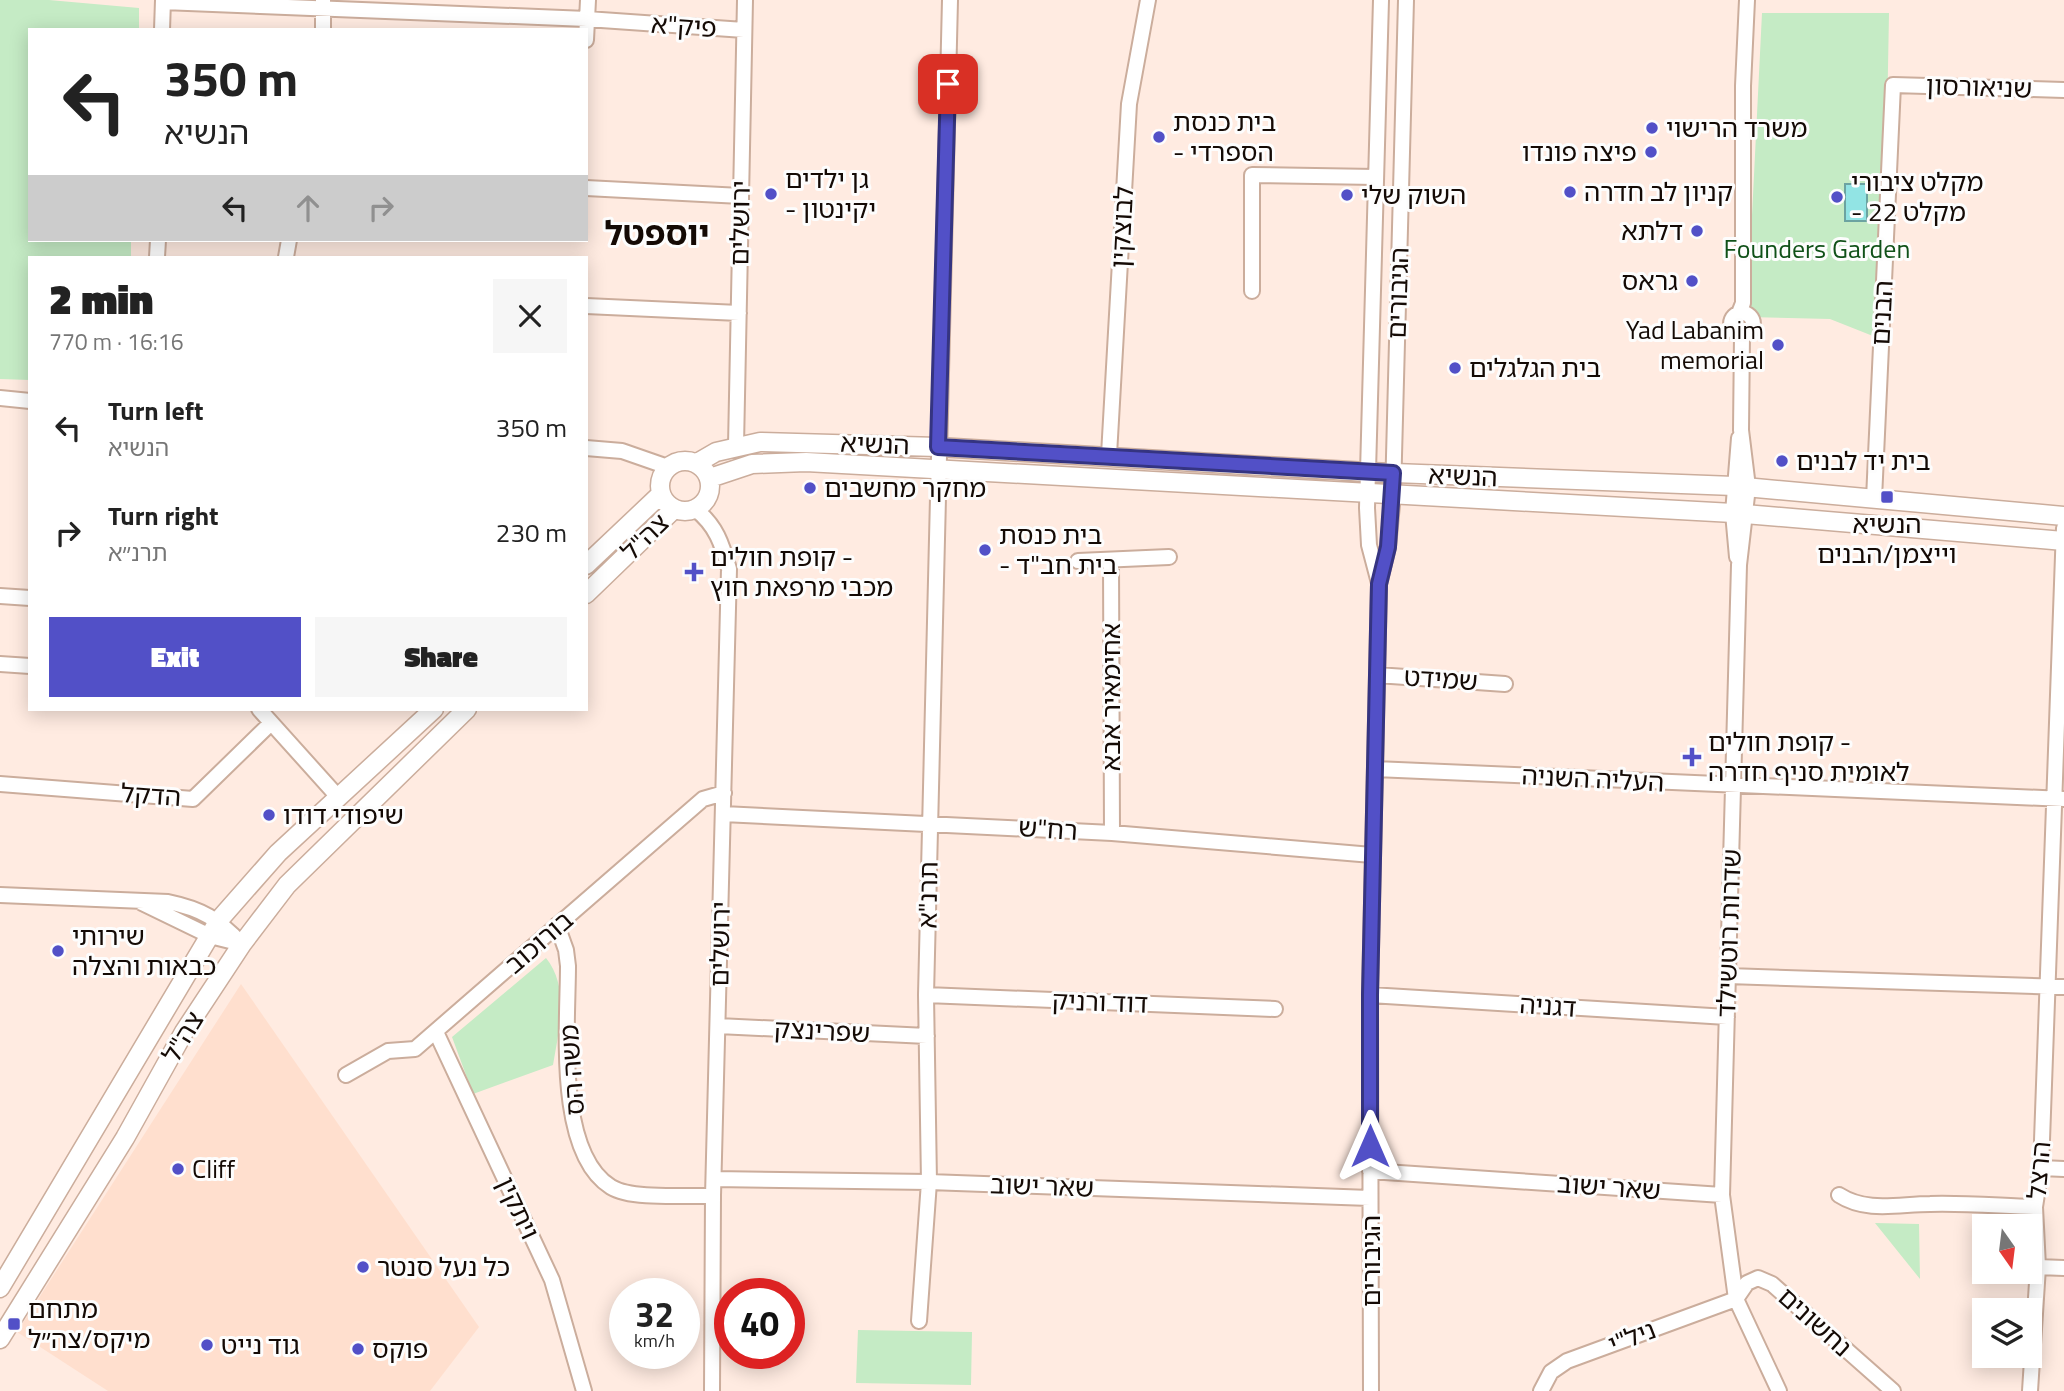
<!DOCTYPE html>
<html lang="en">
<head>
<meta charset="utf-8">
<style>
	:root { --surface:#fff; --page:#f6f6f6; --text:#222; --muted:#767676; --accent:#5250c7 }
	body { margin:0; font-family:"Titillium Web","Noto Sans Hebrew",sans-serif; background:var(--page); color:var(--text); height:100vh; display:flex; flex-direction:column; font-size:26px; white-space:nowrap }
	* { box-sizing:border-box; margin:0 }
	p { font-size:23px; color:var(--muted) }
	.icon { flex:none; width:38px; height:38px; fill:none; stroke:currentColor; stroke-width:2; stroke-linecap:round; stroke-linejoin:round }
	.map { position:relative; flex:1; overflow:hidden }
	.drawer { position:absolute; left:28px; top:256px; width:560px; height:455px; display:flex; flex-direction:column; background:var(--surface); border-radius:0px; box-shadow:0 4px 18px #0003 }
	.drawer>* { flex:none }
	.hud { position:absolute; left:28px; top:28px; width:560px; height:214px; border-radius:0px; box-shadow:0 4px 18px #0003; background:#fff; color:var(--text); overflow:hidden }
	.needle { width:46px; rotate:166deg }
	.tools { position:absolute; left:1972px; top:1214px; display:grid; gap:14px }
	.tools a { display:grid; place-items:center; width:70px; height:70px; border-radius:0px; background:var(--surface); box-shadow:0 4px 18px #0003; font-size:35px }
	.speed { position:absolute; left:609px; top:1278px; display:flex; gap:14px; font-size:35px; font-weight:700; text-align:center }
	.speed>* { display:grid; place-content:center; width:91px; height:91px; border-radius:50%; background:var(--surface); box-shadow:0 4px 18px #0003; line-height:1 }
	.speed small { font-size:18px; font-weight:400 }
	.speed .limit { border:10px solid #d22; background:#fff; color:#111 }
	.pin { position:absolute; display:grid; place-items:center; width:60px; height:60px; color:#fff; margin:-30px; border-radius:14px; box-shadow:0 4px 10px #0006 }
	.me { position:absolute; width:77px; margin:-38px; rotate:0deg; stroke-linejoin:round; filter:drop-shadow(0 0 5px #0008) }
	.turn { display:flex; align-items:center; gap:24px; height:147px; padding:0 21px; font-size:32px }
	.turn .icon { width:91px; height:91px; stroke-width:2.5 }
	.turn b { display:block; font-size:49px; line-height:60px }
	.lanes { display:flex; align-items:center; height:66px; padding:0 21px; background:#0003; justify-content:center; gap:35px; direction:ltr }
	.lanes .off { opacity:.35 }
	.round { display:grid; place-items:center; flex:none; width:74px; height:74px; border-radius:0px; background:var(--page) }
	.head { display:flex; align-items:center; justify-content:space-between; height:119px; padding:0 21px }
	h1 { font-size:42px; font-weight:800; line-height:52px }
	.primary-button { display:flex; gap:14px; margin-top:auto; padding:14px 21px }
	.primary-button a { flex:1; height:80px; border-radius:0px; background:var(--accent); color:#fff; font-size:28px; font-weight:800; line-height:80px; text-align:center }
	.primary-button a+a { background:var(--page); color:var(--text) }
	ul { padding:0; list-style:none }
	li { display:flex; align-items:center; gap:21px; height:105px; padding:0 21px }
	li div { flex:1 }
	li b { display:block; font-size:26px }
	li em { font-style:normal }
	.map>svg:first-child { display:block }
	.built { fill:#ffdfce }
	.green { fill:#c5ebc5 }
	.water { fill:#92e4e4; stroke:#6ca3a1; stroke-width:2 }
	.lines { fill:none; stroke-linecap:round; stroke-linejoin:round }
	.minor-casing { stroke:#cbad9c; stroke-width:18 }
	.major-casing { stroke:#cbad9c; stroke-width:21 }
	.minor { stroke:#fff; stroke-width:14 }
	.major { stroke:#fff; stroke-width:18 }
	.route-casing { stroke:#353481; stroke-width:18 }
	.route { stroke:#5250c7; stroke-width:12 }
	.poi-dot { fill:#5250c7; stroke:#fdfdfd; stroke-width:2.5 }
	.labels { text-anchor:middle; stroke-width:6; stroke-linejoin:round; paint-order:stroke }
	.street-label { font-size:26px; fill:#140a05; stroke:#fdfdfd }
	.poi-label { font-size:26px; fill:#140a05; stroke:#fdfdfd; text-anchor:start }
	.park-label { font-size:26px; fill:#105118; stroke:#fdfdfd }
	.district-label { font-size:33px; font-weight:bold; fill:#140a05; stroke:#fdfdfd }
</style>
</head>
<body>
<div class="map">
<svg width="2064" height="1391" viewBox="0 0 2064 1391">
	<rect width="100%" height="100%" fill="#ffebe1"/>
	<path class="built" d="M241,984L479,1327L430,1391H108L17,1332Z"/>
	<path class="green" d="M0,0H49L139,8V30H30V240H131V257H30V380L0,379Z
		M1762,13H1889L1883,340L1830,319L1747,317Z
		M546,958C570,988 559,1029 553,1065L473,1094L452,1037Z
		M1875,1223L1919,1224L1920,1279Z
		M858,1330L972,1332L971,1385L856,1383Z"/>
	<path class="water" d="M1845,184H1867V221H1845Z"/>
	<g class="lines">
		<g class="minor-casing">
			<path id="minor" d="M163,2L587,19L744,30
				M162,30L163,0
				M323,30V0
				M586,40L588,0
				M586,188L741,196
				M157,257L158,240
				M286,257L289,240
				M1252,291V175L1376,177
				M586,306L739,313
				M1731 324a11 11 0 1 1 22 0a11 11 0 1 1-22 0Z
				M1739,313L1743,303V86L1747,0
				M1742,335L1741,430L1748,487L1739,565L1722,1195L1736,1299L1779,1391
				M0,398L30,401
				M736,446L745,0
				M586,448L622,451L668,467
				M1109,455L1129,104L1148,0
				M1874,499L1893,85L2064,90
				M695,509C716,525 722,544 729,569L713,1196L712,1391
				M1737,557L1733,513L1739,438
				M1078,561L1169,557
				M1111,561L1112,833
				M1379,583L1369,545L1367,508L1381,0
				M0,596L30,598
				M0,664L30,666
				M1377,675L1505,684
				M259,709L339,798
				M1375,769L2064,799
				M0,784L193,799L271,723
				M723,814L1112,833L1372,855
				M0,895L168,902C202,909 218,919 242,944
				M142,903L210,936L242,944
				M557,925L566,950L568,966C568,1023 555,1152 611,1187C632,1200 687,1195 713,1196
				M1728,976L2064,987
				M926,995L1275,1009
				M1370,995L1727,1017
				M718,1026L927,1036
				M436,1032L552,1280L584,1391
				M346,1075L388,1051L415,1049L703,799L724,793
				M2041,1168L2064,1169
				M1370,1171L1722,1195
				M714,1179L929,1182L1370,1198
				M1839,1195C1867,1213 1899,1204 1930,1204C1965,1203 2000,1206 2035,1207
				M2038,1267L2064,1268
				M1736,1299L1747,1283L1758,1278L1772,1284L1893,1391
				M919,1321L929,1182L926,995L950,0
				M1371,1391L1370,995L1379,584L1388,547L1393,494L1406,0
				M1541,1391L1551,1372L1567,1361L1736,1299
				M2030,1391L2038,1267L2035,1207L2041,1168L2064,528"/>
		</g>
		<g class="major-casing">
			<path id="major" d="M660 486a25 25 0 1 1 50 0a25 25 0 1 1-50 0Z
				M697,463L716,452L760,442L938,447L1368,472L1734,486L2064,516
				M710,478L752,464L806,462L1733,513L2064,541
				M586,565L661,494
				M586,594L674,509
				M0,1288L219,920L278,853L434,709
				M0,1339L125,1138L184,1032L242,944L287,885L467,709"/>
		</g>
		<use href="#minor" class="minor"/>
		<use href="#major" class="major"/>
	</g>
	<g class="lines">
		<g class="route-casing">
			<path id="route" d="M948,84L938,447L1393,473L1388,547L1379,584L1370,995V1146"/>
		</g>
		<use href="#route" class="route"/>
	</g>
	<g class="poi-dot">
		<circle cx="1652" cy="128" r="7"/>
		<circle cx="1159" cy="137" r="7"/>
		<circle cx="1651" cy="152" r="7"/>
		<circle cx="1570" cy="192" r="7"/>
		<circle cx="771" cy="194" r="7"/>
		<circle cx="1347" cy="195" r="7"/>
		<circle cx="1837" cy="197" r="7"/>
		<circle cx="1697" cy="231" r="7"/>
		<circle cx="1692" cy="281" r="7"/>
		<circle cx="1778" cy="345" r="7"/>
		<circle cx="1455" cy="368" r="7"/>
		<circle cx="1782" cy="461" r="7"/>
		<circle cx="810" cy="488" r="7"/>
		<rect x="1880" y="490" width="14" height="14" rx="3.5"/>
		<circle cx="985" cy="550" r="7"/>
		<path d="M690.5 561.5h7v7h7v7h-7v7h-7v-7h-7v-7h7z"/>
		<path d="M1688.5 746.5h7v7h7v7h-7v7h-7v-7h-7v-7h7z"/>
		<circle cx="269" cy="815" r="7"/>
		<circle cx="58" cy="951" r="7"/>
		<circle cx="178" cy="1169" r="7"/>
		<circle cx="363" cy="1267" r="7"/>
		<rect x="7" y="1317" width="14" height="14" rx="3.5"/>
		<circle cx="207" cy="1345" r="7"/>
		<circle cx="358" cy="1349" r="7"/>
	</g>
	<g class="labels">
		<g class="street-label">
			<text transform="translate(684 26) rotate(4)" y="9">פיק"א</text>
			<text transform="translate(1979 87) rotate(2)" y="9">שניאורסון</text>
			<text transform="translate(740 223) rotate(-89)" y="9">ירושלים</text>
			<text transform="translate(1122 227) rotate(-87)" y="9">לבוצקין</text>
			<text transform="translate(1398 293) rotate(-88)" y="9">הגיבורים</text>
			<text transform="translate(1882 313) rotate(-87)" y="9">הבנים</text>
			<text transform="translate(875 444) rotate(2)" y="9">הנשיא</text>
			<text transform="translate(1463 476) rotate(2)" y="9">הנשיא</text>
			<text transform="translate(645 537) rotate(-44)" y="9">צה"ל</text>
			<text transform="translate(1441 679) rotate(4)" y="9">שמידט</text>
			<text transform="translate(1111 697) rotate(-90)" y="9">אחימאיר אבא</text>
			<text transform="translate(1593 779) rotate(3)" y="9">העליה השניה</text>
			<text transform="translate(151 795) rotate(4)" y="9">הדקל</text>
			<text transform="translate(1048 829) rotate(4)" y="9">רח"ש</text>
			<text transform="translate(928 895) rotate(-89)" y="9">תרנ"א</text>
			<text transform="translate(1729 933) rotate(-88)" y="9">שדרות רוטשילד</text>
			<text transform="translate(539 942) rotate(-41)" y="9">בורוכוב</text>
			<text transform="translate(720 944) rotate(-89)" y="9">ירושלים</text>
			<text transform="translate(1100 1002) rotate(2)" y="9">דוד ורניק</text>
			<text transform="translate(1548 1006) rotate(4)" y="9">דגניה</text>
			<text transform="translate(822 1031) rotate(3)" y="9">שפרינצק</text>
			<text transform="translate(183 1037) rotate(-59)" y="9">צה"ל</text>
			<text transform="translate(572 1070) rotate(-94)" y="9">משה הס</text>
			<text transform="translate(2039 1170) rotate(-85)" y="9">הרצל</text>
			<text transform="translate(1042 1186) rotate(2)" y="9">שאר ישוב</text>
			<text transform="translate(1609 1187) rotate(4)" y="9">שאר ישוב</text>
			<text transform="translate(518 1208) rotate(65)" y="9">ויתקין</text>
			<text transform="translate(1371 1261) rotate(-90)" y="9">הגיבורים</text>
			<text transform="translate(1815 1322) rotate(42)" y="9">נחשונים</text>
			<text transform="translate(1632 1337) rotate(-21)" y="9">ניל"י</text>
		</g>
		<g class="poi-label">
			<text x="1173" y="131">בית כנסת<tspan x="1173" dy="30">- הספרדי</tspan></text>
			<text x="1666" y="137">משרד הרישוי</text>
			<text x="1637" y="161" text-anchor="end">פיצה פונדו</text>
			<text x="785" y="188">גן ילדים<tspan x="785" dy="30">- יקינטון</tspan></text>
			<text x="1851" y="191">מקלט ציבורי<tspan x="1851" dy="30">- מקלט 22</tspan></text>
			<text x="1584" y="201">קניון לב חדרה</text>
			<text x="1361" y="204">השוק שלי</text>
			<text x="1683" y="240" text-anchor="end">דלתא</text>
			<text x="1678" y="290" text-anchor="end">גראס</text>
			<text x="1764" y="339" text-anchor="end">Yad Labanim<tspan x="1764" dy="30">memorial</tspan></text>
			<text x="1469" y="377">בית הגלגלים</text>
			<text x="1796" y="470">בית יד לבנים</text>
			<text x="824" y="497">מחקר מחשבים</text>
			<text x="1887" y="533" text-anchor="middle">הנשיא<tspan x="1887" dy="30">וייצמן/הבנים</tspan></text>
			<text x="999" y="544">בית כנסת<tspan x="999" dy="30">- בית חב"ד</tspan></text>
			<text x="710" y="566">קופת חולים -<tspan x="710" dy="30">מכבי מרפאת חוץ</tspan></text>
			<text x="1708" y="751">קופת חולים -<tspan x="1708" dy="30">לאומית סניף חדרה</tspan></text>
			<text x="283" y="824">שיפודי דודו</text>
			<text x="72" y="945">שירותי<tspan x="72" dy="30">כבאות והצלה</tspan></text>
			<text x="192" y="1178">Cliff</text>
			<text x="377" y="1276">כל נעל סנטר</text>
			<text x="28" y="1318">מתחם<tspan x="28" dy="30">מיקס/צה״ל</tspan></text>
			<text x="221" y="1354">גוד נייט</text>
			<text x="372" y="1358">פוקס</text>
		</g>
		<g class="park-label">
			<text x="1817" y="258">Founders Garden</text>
		</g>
		<g class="district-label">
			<text x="657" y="245">יוספטל</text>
		</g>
	</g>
</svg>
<div class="tools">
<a><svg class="needle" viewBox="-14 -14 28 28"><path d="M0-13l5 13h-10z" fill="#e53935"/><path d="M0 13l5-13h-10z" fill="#767676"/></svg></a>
<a><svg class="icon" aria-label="layers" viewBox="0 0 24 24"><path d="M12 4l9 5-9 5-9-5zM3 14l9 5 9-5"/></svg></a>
</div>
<div class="speed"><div>32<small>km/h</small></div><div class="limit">40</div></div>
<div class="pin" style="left:948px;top:84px;background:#d93025"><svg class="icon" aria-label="arrive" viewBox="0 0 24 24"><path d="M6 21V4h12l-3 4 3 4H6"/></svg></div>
<svg class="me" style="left:1370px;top:1146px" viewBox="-20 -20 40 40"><path d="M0-17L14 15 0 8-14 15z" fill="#5250c7" stroke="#fff" stroke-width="4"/></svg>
<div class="hud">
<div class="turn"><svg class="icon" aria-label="left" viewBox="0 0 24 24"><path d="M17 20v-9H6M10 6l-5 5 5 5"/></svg><div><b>350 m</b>הנשיא</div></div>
<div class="lanes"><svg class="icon" aria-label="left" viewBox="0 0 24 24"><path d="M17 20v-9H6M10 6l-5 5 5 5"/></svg><svg class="icon off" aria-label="ahead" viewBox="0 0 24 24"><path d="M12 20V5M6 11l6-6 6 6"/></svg><svg class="icon off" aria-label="right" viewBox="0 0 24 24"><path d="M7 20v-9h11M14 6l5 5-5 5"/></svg></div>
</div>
<section class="drawer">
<div class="head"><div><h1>2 min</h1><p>770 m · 16:16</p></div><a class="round"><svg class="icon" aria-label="close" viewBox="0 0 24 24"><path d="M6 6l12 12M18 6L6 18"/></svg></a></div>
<ul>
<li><svg class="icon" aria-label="left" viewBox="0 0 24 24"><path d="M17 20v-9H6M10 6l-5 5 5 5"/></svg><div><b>Turn left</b><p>הנשיא</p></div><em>350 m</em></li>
<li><svg class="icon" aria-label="right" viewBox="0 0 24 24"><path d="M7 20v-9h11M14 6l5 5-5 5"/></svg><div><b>Turn right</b><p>תרנ״א</p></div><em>230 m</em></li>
</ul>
<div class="primary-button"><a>Exit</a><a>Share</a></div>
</section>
</div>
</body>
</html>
